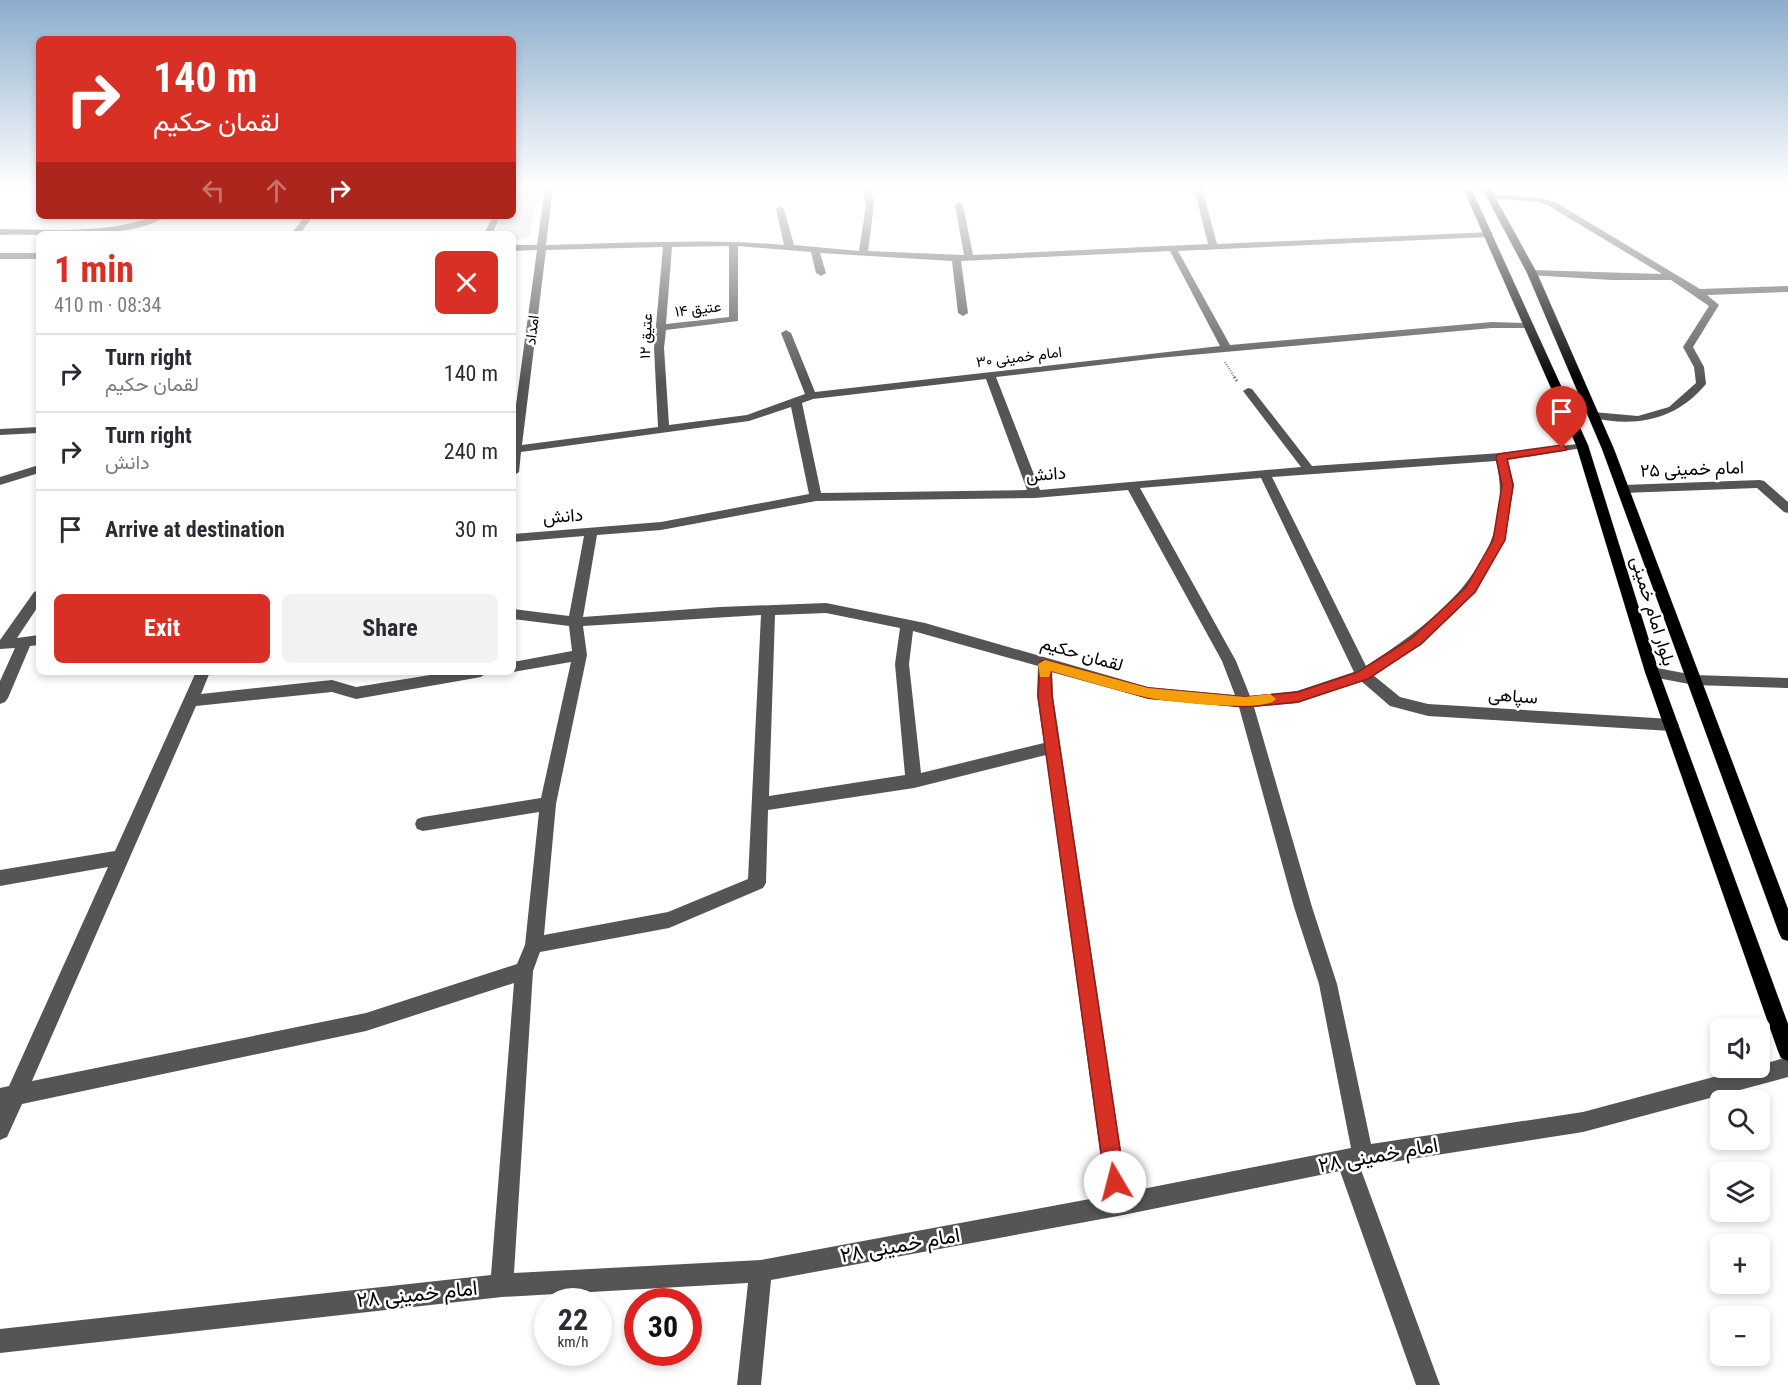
<!DOCTYPE html>
<html lang="en">
<head>
<meta charset="utf-8">
<style>
	:root { --surface:#fff; --page:#f2f2f3; --text:#2b2b33; --muted:#7c7c81; --line:#e1e1e2; --accent:#d93025 }
	body { margin:0; font-family:"Roboto Condensed",Vazirmatn,sans-serif; background:var(--page); color:var(--text); height:100vh; display:flex; flex-direction:column; font-size:22px; white-space:nowrap }
	* { box-sizing:border-box; margin:0 }
	p { font-size:20px; color:var(--muted) }
	.icon { flex:none; width:33px; height:33px; fill:none; stroke:currentColor; stroke-width:2; stroke-linecap:round; stroke-linejoin:round }
	.map { position:relative; flex:1; overflow:hidden }
	.sheet { position:absolute; left:36px; top:231px; width:480px; height:444px; display:flex; flex-direction:column; background:var(--surface); border-radius:9px; box-shadow:0 3px 9px #0003 }
	.sheet>* { flex:none }
	.guide { position:absolute; left:36px; top:36px; width:480px; height:183px; border-radius:9px; box-shadow:0 3px 9px #0003; background:#d93025; color:#fff; overflow:hidden }
	.tools { position:absolute; left:1710px; top:1018px; display:grid; gap:12px }
	.tools a { display:grid; place-items:center; width:60px; height:60px; border-radius:9px; background:var(--surface); box-shadow:0 3px 9px #0003; font-size:30px }
	.speed { position:absolute; left:534px; top:1288px; display:flex; gap:12px; font-size:30px; font-weight:700; text-align:center }
	.speed>* { display:grid; place-content:center; width:78px; height:78px; border-radius:50%; background:var(--surface); box-shadow:0 3px 9px #0003; line-height:1 }
	.speed small { font-size:15px; font-weight:400 }
	.speed .limit { border:9px solid #d22; background:#fff; color:#111 }
	.pin { position:absolute; display:grid; place-items:center; width:51px; height:51px; color:#fff; margin:-62px -26px; border-radius:50% 50% 50% 0; rotate:-45deg; box-shadow:0 0 6px #0007 }
	.pin .icon { rotate:45deg }
	.me { position:absolute; width:66px; margin:-33px; rotate:352deg; stroke-linejoin:round; filter:drop-shadow(0 0 4px #0008) }
	.turn { display:flex; align-items:center; gap:21px; height:126px; padding:0 18px; font-size:27px }
	.turn .icon { width:78px; height:78px; stroke-width:2.5 }
	.turn b { display:block; font-size:42px; line-height:51px }
	.lanes { display:flex; align-items:center; height:57px; padding:0 18px; background:#0003; justify-content:center; gap:30px; direction:ltr }
	.lanes .off { opacity:.35 }
	.round { display:grid; place-items:center; flex:none; width:63px; height:63px; border-radius:9px; background:var(--page) }
	.overview { display:flex; align-items:center; justify-content:space-between; height:102px; padding:0 18px }
	h1 { font-size:36px; font-weight:700; line-height:45px; color:var(--accent) }
	.cta { display:flex; gap:12px; margin-top:auto; padding:12px 18px }
	.cta a { flex:1; height:69px; border-radius:9px; background:var(--accent); color:#fff; font-size:24px; font-weight:700; line-height:69px; text-align:center }
	.cta a+a { background:var(--page); color:var(--text) }
	ul { padding:0; list-style:none }
	li { display:flex; align-items:center; gap:18px; height:78px; padding:0 18px; border-top:2px solid var(--line) }
	li div { flex:1 }
	li b { display:block; font-size:22px }
	li em { font-style:normal }
	.map>svg:first-child { display:block }
	.green { fill:#dcdcdc }
	.lines { fill:none; stroke-linecap:round; stroke-linejoin:round }
	.major-casing { stroke:#dbdbdb; stroke-width:1 }
	.path-far1 { stroke:#777; stroke-width:2; stroke-dasharray:1 1.5; stroke-linecap:butt }
	.path { stroke:#777; stroke-width:3; stroke-dasharray:1.5 2; stroke-linecap:butt }
	.minor { fill:#555; fill-rule:evenodd }
	.major { fill:#000; fill-rule:evenodd }
	.route { fill:#d93025; stroke:#8d1f18; stroke-width:1.5 }
	.slow { fill:#f59e0b }
	.labels { text-anchor:middle; stroke-width:5; stroke-linejoin:round; paint-order:stroke }
	.far-street-label { font-size:15px; fill:#000; stroke:#fff }
	.street-label { font-size:18px; fill:#000; stroke:#fff }
	.near-street-label { font-size:21px; fill:#000; stroke:#fff }
</style>
</head>
<body>
<div class="map">
<svg width="1788" height="1385" viewBox="0 0 1788 1385">
	<rect width="100%" height="100%" fill="#fff"/>
	<path class="green" d="M517,188H538L530,237L513,241V234H494L503,216H513V197Z"/>
	<g class="lines">
		<g class="major-casing">
			<path id="major" d="M1463,188H1471L1588,445L1659,672L1788,1024V1061L1781,1058L1778,1051L1645,672L1576,445Z
				M1482,188H1490L1537,273L1614,449L1788,909V941L1782,939L1779,933L1602,449L1527,273Z"/>
		</g>
		<path class="path-far1" d="M1225,362L1235,378"/>
		<path class="path" d="M1234,377L1237,381"/>
		<path class="minor" d="M545,188H553L546,245C627,243 704,238 784,245L776,209L780,206L784,209L794,245L859,251L866,205L863,188H871L874,205L868,251L964,255L955,205L959,202L963,205L973,255L1208,244L1194,188H1202L1217,244L1492,232L1493,234L1489,237L1178,251L1230,345L1492,322L1529,323L1534,326L1533,328H1492L1158,358L996,377L1040,490L1301,467L1243,391L1248,388L1252,389L1312,466L1501,453L1586,443L1588,445L1582,448L1508,460L1514,485L1505,540L1476,592L1421,645L1373,675L1400,697L1428,704L1671,719L1676,721L1679,725L1676,729L1671,731L1428,716L1390,706L1361,681L1298,703L1254,707L1312,907L1337,984L1371,1144L1583,1112L1747,1068H1760V1065L1788,1057V1077L1583,1132L1360,1167L1440,1385H1416L1340,1171L1118,1216L771,1280L761,1385H737L748,1283L502,1297L0,1353V1329L491,1275L514,983L366,1031L22,1104L7,1137L0,1140V1088L9,1086L108,867L0,886V870L115,851L196,672H210L201,694L332,680L356,687L449,672H488L481,677L356,699L332,692L196,706L32,1081L366,1013L517,964L525,945L539,812L423,831L417,829L415,824L417,819L423,817L541,798L571,662L513,672V662L572,651L569,626L513,619V609L569,616L584,536L513,542V534L661,522L809,494L791,407L749,421L521,452L519,472L513,476V427L537,250L513,251V245H537ZM729,246V317L666,324L672,247ZM738,246L811,252L816,273L821,276L826,273L820,253L952,261L958,313L963,316L968,313L961,261L1170,251L1220,346L815,392L791,333L786,330L781,333L805,394L747,415L669,425L664,348L666,330L738,321ZM663,247L654,348L658,427L522,445L546,250ZM986,379L1027,490L821,493L802,403L813,399ZM1496,461C1519,557 1438,620 1366,666L1272,477ZM1261,478L1354,672L1297,691L1250,696L1236,661L1140,488ZM1128,490L1222,661L1235,695L1148,687L925,623L826,603L720,607L583,617L597,535L661,530L816,501L1035,498ZM826,613L900,628L895,664L905,775L769,796L775,615ZM761,615L748,879L668,912L544,935L556,804L587,655L583,626ZM913,631L1038,666L1037,696L1044,743L921,773L909,664ZM1052,670L1148,699L1239,707L1294,907L1319,984L1351,1148L1127,1192L1053,696ZM1046,755L1106,1196L761,1260L514,1273L533,971L540,952L669,928L763,888L766,883L768,810L914,788Z
			M1489,194L1541,198L1555,202L1700,289L1788,286V292L1707,295L1719,305L1693,347L1704,367L1706,384C1675,421 1635,428 1589,417V413L1593,412L1638,416L1669,407L1696,383L1694,367L1683,347L1709,306L1671,280H1612L1529,275V271L1532,270L1662,274L1549,206L1540,202L1486,198L1485,196Z
			M154,216H166C135,240 40,234 0,235V229C50,229 107,235 154,216Z
			M305,216H313L300,234H291Z
			M493,216H501L492,234H484Z
			M0,253H39V259H0Z
			M39,427V433L0,435V429Z
			M39,465V473L0,485V477Z
			M1760,480L1764,481L1788,502V513L1784,512L1757,488L1623,493L1617,489L1623,485Z
			M39,590V605L17,638L39,635V645L30,646L8,698L5,702L0,704V681L15,648L0,649V640L34,592Z
			M1652,667L1694,675L1788,678V688L1694,685L1647,676L1645,672Z"/>
		<use href="#major" class="major"/>
	</g>
	<linearGradient id="sky" x2="0" y2="1"><stop stop-color="#8cadcc"/><stop offset="0.49" stop-color="#fff"/><stop offset="1" stop-color="#fff" stop-opacity="0"/></linearGradient>
	<rect width="1788" height="382" fill="url(#sky)"/>
	<path class="route" d="M1562,445L1567,448L1566,450L1507,459L1513,485L1505,540L1475,592L1421,644L1368,679L1298,702L1245,707L1148,698L1051,671L1052,696L1125,1182L1122,1189L1115,1192L1108,1189L1105,1182L1038,696L1040,661L1045,660L1148,688L1245,697L1298,692L1358,672L1412,638L1466,587L1493,540L1502,485L1496,457L1498,454Z"/>
	<path class="slow" d="M1045,660L1148,688L1245,697L1270,694L1276,699C1267,713 1164,702 1145,697C1114,690 1083,680 1051,671L1049,677H1040L1038,664Z"/>
	<g class="labels">
		<g class="far-street-label">
			<text transform="translate(698 309) rotate(-7)" y="5">عتیق ۱۴</text>
			<text transform="translate(532 330) rotate(-83)" y="5">امداد</text>
			<text transform="translate(646 336) rotate(-87)" y="5">عتیق ۱۲</text>
			<text transform="translate(1019 357) rotate(-7)" y="5">امام خمینی ۳۰</text>
		</g>
		<g class="street-label">
			<text transform="translate(1692 469) rotate(-2)" y="6">امام خمینی ۲۵</text>
			<text transform="translate(1046 474) rotate(-4)" y="6">دانش</text>
			<text transform="translate(563 516) rotate(-4)" y="6">دانش</text>
			<text transform="translate(1653 611) rotate(73)" y="6">بلوار امام خمینی</text>
			<text transform="translate(1082 654) rotate(16)" y="6">لقمان حکیم</text>
			<text transform="translate(1513 696) rotate(4)" y="6">سپاهی</text>
		</g>
		<g class="near-street-label">
			<text transform="translate(1378 1155) rotate(-10)" y="7">امام خمینی ۲۸</text>
			<text transform="translate(900 1245) rotate(-10)" y="7">امام خمینی ۲۸</text>
			<text transform="translate(417 1294) rotate(-6)" y="7">امام خمینی ۲۸</text>
		</g>
	</g>
</svg>
<div class="tools">
<a><svg class="icon" aria-label="sound" viewBox="0 0 24 24"><path d="M4 9h4l5-4v14l-5-4H4zM17 9q2 3 0 6"/></svg></a>
<a><svg class="icon" aria-label="search" viewBox="0 0 24 24"><circle cx="10" cy="10" r="6"/><path d="M15 15l6 6"/></svg></a>
<a><svg class="icon" aria-label="layers" viewBox="0 0 24 24"><path d="M12 4l9 5-9 5-9-5zM3 14l9 5 9-5"/></svg></a>
<a>+</a>
<a>−</a>
</div>
<div class="speed"><div>22<small>km/h</small></div><div class="limit">30</div></div>
<div class="pin" style="left:1562px;top:448px;background:#d93025"><svg class="icon" aria-label="arrive" viewBox="0 0 24 24"><path d="M6 21V4h12l-3 4 3 4H6"/></svg></div>
<svg class="me" style="left:1115px;top:1182px" viewBox="-20 -20 40 40"><circle r="19" fill="#fff"/><path d="M0-13L10 11 0 6-10 11z" fill="#d93025"/></svg>
<div class="guide">
<div class="turn"><svg class="icon" aria-label="right" viewBox="0 0 24 24"><path d="M7 20v-9h11M14 6l5 5-5 5"/></svg><div><b>140 m</b>لقمان حکیم</div></div>
<div class="lanes"><svg class="icon off" aria-label="left" viewBox="0 0 24 24"><path d="M17 20v-9H6M10 6l-5 5 5 5"/></svg><svg class="icon off" aria-label="ahead" viewBox="0 0 24 24"><path d="M12 20V5M6 11l6-6 6 6"/></svg><svg class="icon" aria-label="right" viewBox="0 0 24 24"><path d="M7 20v-9h11M14 6l5 5-5 5"/></svg></div>
</div>
<section class="sheet">
<div class="overview"><div><h1>1 min</h1><p>410 m · 08:34</p></div><a class="round" style="background:#d93025;color:#fff"><svg class="icon" aria-label="close" viewBox="0 0 24 24"><path d="M6 6l12 12M18 6L6 18"/></svg></a></div>
<ul>
<li><svg class="icon" aria-label="right" viewBox="0 0 24 24"><path d="M7 20v-9h11M14 6l5 5-5 5"/></svg><div><b>Turn right</b><p>لقمان حکیم</p></div><em>140 m</em></li>
<li><svg class="icon" aria-label="right" viewBox="0 0 24 24"><path d="M7 20v-9h11M14 6l5 5-5 5"/></svg><div><b>Turn right</b><p>دانش</p></div><em>240 m</em></li>
<li><svg class="icon" aria-label="arrive" viewBox="0 0 24 24"><path d="M6 21V4h12l-3 4 3 4H6"/></svg><div><b>Arrive at destination</b></div><em>30 m</em></li>
</ul>
<div class="cta"><a>Exit</a><a>Share</a></div>
</section>
</div>
</body>
</html>
